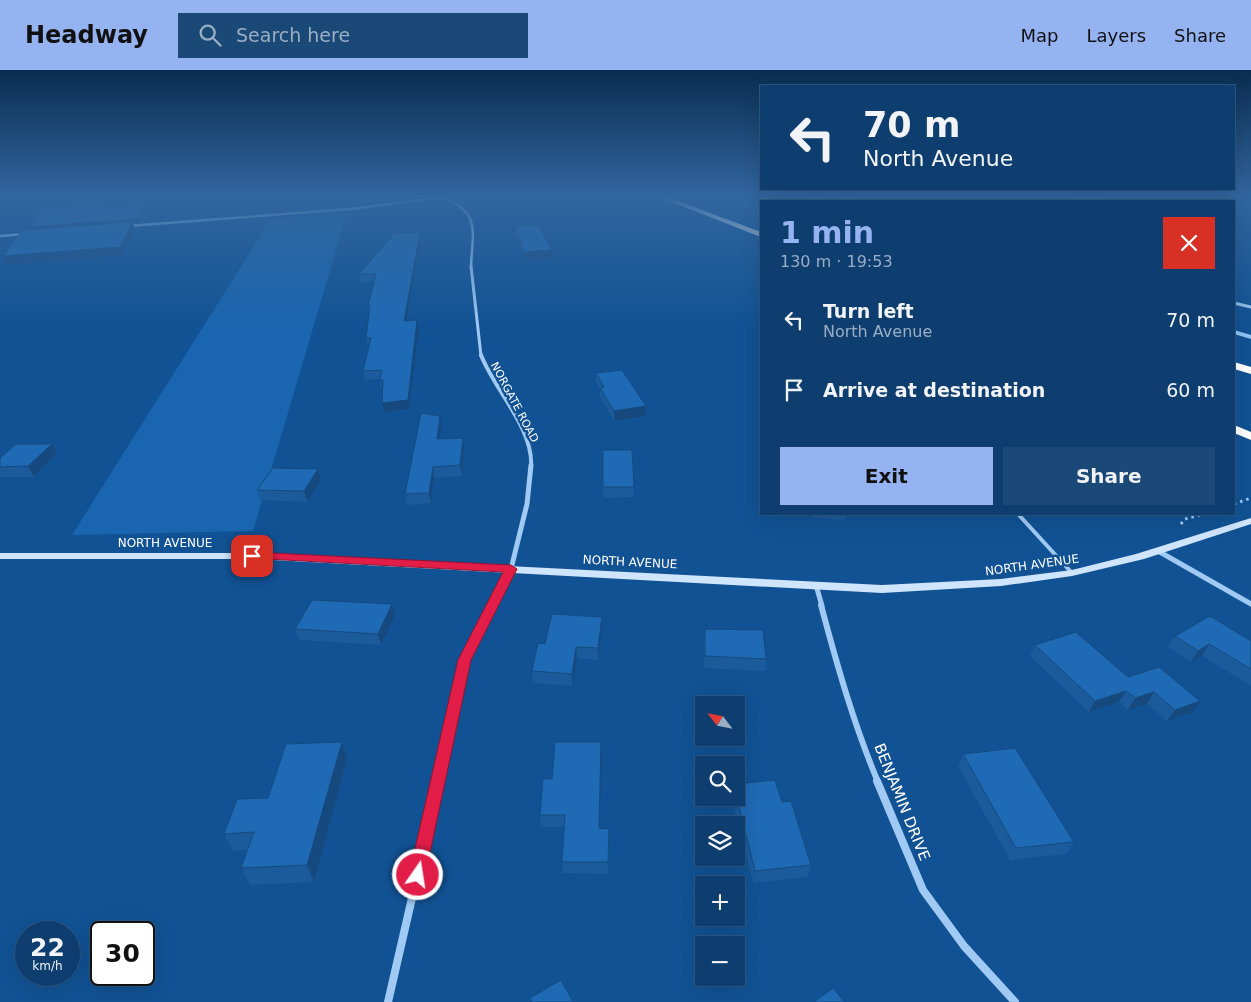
<!DOCTYPE html>
<html lang="en">
<head>
<meta charset="utf-8">
<style>
	:root { --surface:#0d3e6f; --page:#1b4977; --text:#f1f3f6; --muted:#9aaec3; --line:#2d5782; --accent:#95b2f1 }
	body { margin:0; font-family:"DejaVu Sans",sans-serif; background:var(--page); color:var(--text); height:100vh; display:flex; flex-direction:column; font-size:19px; white-space:nowrap }
	* { box-sizing:border-box; margin:0 }
	p { font-size:16px; color:var(--muted) }
	.icon { flex:none; width:28px; height:28px; fill:none; stroke:currentColor; stroke-width:2; stroke-linecap:round; stroke-linejoin:round }
	.map { position:relative; flex:1; overflow:hidden }
	.drawer { position:absolute; left:760px; top:130px; width:475px; height:315px; display:flex; flex-direction:column; background:var(--surface); border-radius:0px; box-shadow:0 5px 20px #0002,0 0 0 1px var(--line) }
	.drawer>* { flex:none }
	.hud { position:absolute; left:760px; top:15px; width:475px; height:105px; border-radius:0px; box-shadow:0 5px 20px #0002,0 0 0 1px var(--line); background:#0d3e6f; color:var(--text); overflow:hidden }
	.needle { width:32px; rotate:302deg }
	.fabs { position:absolute; left:695px; top:626px; display:grid; gap:10px }
	.fabs a { display:grid; place-items:center; width:50px; height:50px; border-radius:0px; background:var(--surface); box-shadow:0 5px 20px #0002,0 0 0 1px var(--line); font-size:25px }
	.speed { position:absolute; left:15px; top:851px; display:flex; gap:10px; font-size:25px; font-weight:700; text-align:center }
	.speed>* { display:grid; place-content:center; width:65px; height:65px; border-radius:50%; background:var(--surface); box-shadow:0 5px 20px #0002,0 0 0 1px var(--line); line-height:1 }
	.speed small { font-size:12px; font-weight:400 }
	.speed .limit { border:2px solid #111; border-radius:8px; background:#fff; color:#111 }
	.pin { position:absolute; display:grid; place-items:center; width:42px; height:42px; color:#fff; margin:-21px; border-radius:10px; box-shadow:0 2px 8px #0006 }
	.me { position:absolute; width:55px; margin:-28px; rotate:13deg; stroke-linejoin:round; filter:drop-shadow(0 0 4px #0008) }
	.turn { display:flex; align-items:center; gap:18px; height:105px; padding:0 20px; font-size:22px }
	.turn .icon { width:65px; height:65px; stroke-width:2.5 }
	.turn b { display:block; font-size:35px; line-height:42px }
	.round { display:grid; place-items:center; flex:none; width:52px; height:52px; border-radius:0px; background:var(--page) }
	.head { display:flex; align-items:center; justify-content:space-between; height:85px; padding:0 20px }
	h1 { font-size:30px; font-weight:600; line-height:38px; color:var(--accent) }
	.button { display:flex; gap:10px; margin-top:auto; padding:10px 20px }
	.button a { flex:1; height:58px; border-radius:0px; background:var(--accent); color:#111; font-size:20px; font-weight:600; line-height:58px; text-align:center }
	.button a+a { background:var(--page); color:var(--text) }
	ul { padding:0; list-style:none }
	li { display:flex; align-items:center; gap:15px; height:70px; padding:0 20px }
	li div { flex:1 }
	li b { display:block; font-size:19px }
	li em { font-style:normal }
	header { display:flex; align-items:center; gap:30px; box-sizing:border-box; height:70px; padding:0 25px; background:var(--accent); color:#111 }
	header strong { font-size:24px }
	nav { display:flex; gap:28px; margin-inline-start:auto; font-size:18px }
	.search { width:350px; height:45px; background:var(--page); display:flex; align-items:center; gap:12px; box-sizing:border-box; padding:0 18px; border-radius:0px; color:var(--muted); font-size:19px }
	.map>svg:first-child { display:block }
	.green { fill:#1965af }
	.lines { fill:none; stroke-linecap:round; stroke-linejoin:round }
	.stream { fill:#91c6f6; fill-rule:evenodd }
	.path { stroke:#a0caf3; stroke-width:3; stroke-dasharray:2.5 4; stroke-linecap:butt }
	.lane-far1 { stroke:#a0caf3; stroke-width:2 }
	.lane { stroke:#a0caf3; stroke-width:4 }
	.street-far5 { stroke:#a0caf3; stroke-width:2.5 }
	.street-far4 { stroke:#a0caf3; stroke-width:3 }
	.street-far3 { stroke:#a0caf3; stroke-width:4 }
	.street-far2 { stroke:#a0caf3; stroke-width:5 }
	.street-far1 { stroke:#a0caf3; stroke-width:6 }
	.street { stroke:#a0caf3; stroke-width:8 }
	.secondary { fill:#cfe5fd; fill-rule:evenodd }
	.highway { fill:#fff; fill-rule:evenodd }
	.wall { fill:#1b5b9b }
	.shaded-wall { fill:#164a7e }
	.building { fill:#1f6ab4; stroke:#164a7e }
	.route { fill:#e11d48; stroke:#92132f }
	.labels { text-anchor:middle; stroke-width:5; stroke-linejoin:round; paint-order:stroke }
	.far-street-label { font-size:11px; fill:#fff; stroke:#115294 }
	.street-label { font-size:12px; fill:#fff; stroke:#115294 }
	.near-street-label { font-size:15px; fill:#fff; stroke:#115294 }
</style>
</head>
<body>
<header>
<strong>Headway</strong>
<div class="search"><svg class="icon" aria-label="search" viewBox="0 0 24 24"><circle cx="10" cy="10" r="6"/><path d="M15 15l6 6"/></svg>Search here</div>
<nav><a>Map</a><a>Layers</a><a>Share</a></nav>
</header>
<div class="map">
<svg width="1251" height="932" viewBox="0 0 1251 932">
	<rect width="100%" height="100%" fill="#115294"/>
	<path class="green" d="M347,143L253,461L72,465L271,149Z"/>
	<g class="lines">
		<path class="stream" d="M809,127H815L828,131H822Z
			M1234,260L1251,265V269L1234,264Z"/>
		<path class="path" d="M1234,434L1251,428
			M1181,454L1185,449L1203,444"/>
		<path class="lane-far1" d="M404,127L410,132
			M1076,129L1103,127"/>
		<path class="lane" d="M1018,444L1072,503"/>
		<path class="street-far5" d="M843,127L858,131
			M443,128C482,142 472,163 471,198
			M128,156L350,139L445,127
			M0,166L24,164"/>
		<path class="street-far4" d="M471,196L481,286
			M1234,233L1251,237"/>
		<path class="street-far3" d="M481,285C494,319 534,359 531,397"/>
		<path class="street-far2" d="M1158,481L1251,534
			M816,515L822,536
			M492,536L511,499L527,434L531,395"/>
		<path class="street-far1" d="M821,535C837,595 854,655 878,712
			M438,712L464,590L492,535"/>
		<path class="street" d="M877,711L923,820L964,876L1015,932
			M388,932L439,711"/>
		<path class="secondary" d="M1251,448V454L1144,489L1072,506L1001,516L882,523L252,489H0V483H252L882,515L1001,509L1072,500L1136,484Z"/>
		<path class="highway" d="M659,127H667L761,162V167Z
			M758,127H767L777,131H768Z
			M1234,292L1251,297V304L1234,299Z
			M1234,355L1251,362V370L1234,363Z"/>
	</g>
	<path class="wall" d="M477,127H537L508,135Z
		M515,156L552,180L553,188L525,190L515,163Z
		M421,170L407,251L419,258L409,339L384,342L382,333L383,319H381L380,309L365,310L363,301L369,277H368L366,268L369,244L368,236L374,211L360,212L359,204Z
		M596,303L646,346L614,351L600,327V320L596,312Z
		M442,356L440,369L464,378L462,406L434,408L431,433L407,435L405,424Z
		M603,380L634,417V427L603,428Z
		M57,384L34,407H0V388Z
		M318,399L321,410L307,432L260,430L257,420Z
		M813,444H848L846,450L813,448Z
		M392,534L395,546L381,575L299,570L295,559Z
		M602,547V558L598,590L577,588L572,616L533,613L532,601Z
		M705,559L766,589L765,601L704,598V570Z
		M1175,566L1251,571V616L1202,586L1191,592L1168,577Z
		M1035,575L1128,607L1192,643L1167,651L1147,634L1128,640L1119,632L1089,642L1030,586Z
		M342,672L347,689L314,812L250,815L241,798L247,780L233,781L224,764Z
		M601,672L600,759H609L608,804L563,803L562,792L564,757H541L540,745L552,709Z
		M963,684L1074,772L1067,784L1010,790L958,696Z
		M736,714L811,795L808,807L753,813L732,728H736Z"/>
	<path class="shaded-wall" d="M372,127H393L369,132L368,128Z
		M522,127H537L508,135L507,131Z
		M147,129L148,132L138,152L133,153L135,159L123,185L7,194L3,186L30,161L28,157Z
		M420,163L421,170L405,259L404,251Z
		M552,180L553,188L525,190L524,182Z
		M417,250L419,258L409,339L384,342L382,333Z
		M646,336V346L614,351V341Z
		M440,346L442,356L438,379L437,369Z
		M463,368L464,378L462,406L460,395Z
		M52,374L57,384L34,407L28,396Z
		M433,397L434,408L431,433L429,423Z
		M318,399L321,410L307,432L304,421Z
		M392,534L395,546L381,575L378,564Z
		M602,547V558L598,590V578Z
		M1209,574L1202,586L1191,592L1198,581Z
		M576,577L577,588L572,616V604Z
		M1126,621L1119,632L1089,642L1095,631Z
		M1154,622L1147,634L1128,640L1135,628Z
		M1200,631L1192,643L1167,651L1175,640Z
		M342,672L347,689L314,812L307,795Z
		M601,672L602,684L599,770V758Z"/>
	<path class="building" d="M492,127H522L507,131Z
		M147,129L137,149L28,157L42,138Z
		M133,152L120,177L3,186L22,160Z
		M515,156H539L552,180L524,182Z
		M395,163H420L404,251L417,250L408,330L382,333L383,310H380L382,300L363,301L371,268H366L370,236H368L376,204H359Z
		M622,300L646,336L614,341L600,318L604,317L596,303Z
		M421,343L440,346L437,369L463,368L460,395L433,397L429,423L405,424Z
		M16,374H52L28,396L0,397V388Z
		M603,380H632L634,417H603Z
		M273,398L318,399L304,421L257,420Z
		M312,530L392,534L378,564L295,559Z
		M552,544L602,547L598,578L576,577L572,604L532,601L538,573L545,574Z
		M1210,546L1251,571V599L1209,574L1198,581L1175,566Z
		M705,559L763,560L766,589L705,586Z
		M1076,562L1128,607L1159,597L1200,631L1175,640L1154,622L1135,628L1126,621L1095,631L1035,575Z
		M342,672L307,795L241,798L254,762L224,764L237,729L268,728L286,674Z
		M555,672H601L599,758L609,759L608,792H562L565,745H540L543,709H552Z
		M1015,678L1074,772L1016,778L963,684Z
		M775,710L782,732L791,731L811,795L755,801L736,725V714Z
		M561,910L573,932H532L530,928Z
		M833,918L845,932H814Z"/>
	<linearGradient id="sky" x2="0" y2="1"><stop stop-color="#092d51"/><stop offset="0.49" stop-color="#32669f"/><stop offset="1" stop-color="#32669f" stop-opacity="0"/></linearGradient>
	<rect width="1251" height="257" fill="url(#sky)"/>
	<path class="route" d="M252,482L511,495L517,499L471,590L424,811L418,813L411,811L409,805L458,590L503,502L248,488L246,486Z"/>
	<g class="labels">
		<g class="far-street-label">
			<text transform="translate(515 332) rotate(62)" y="4">NORGATE ROAD</text>
		</g>
		<g class="street-label">
			<text x="165" y="477">NORTH AVENUE</text>
			<text transform="translate(630 492) rotate(3)" y="4">NORTH AVENUE</text>
			<text transform="translate(1032 495) rotate(-8)" y="4">NORTH AVENUE</text>
		</g>
		<g class="near-street-label">
			<text transform="translate(902 732) rotate(68)" y="5">BENJAMIN DRIVE</text>
		</g>
	</g>
</svg>
<div class="fabs">
<a><svg class="needle" viewBox="-14 -14 28 28"><path d="M0-13l5 13h-10z" fill="#e53935"/><path d="M0 13l5-13h-10z" fill="#9aaec3"/></svg></a>
<a><svg class="icon" aria-label="search" viewBox="0 0 24 24"><circle cx="10" cy="10" r="6"/><path d="M15 15l6 6"/></svg></a>
<a><svg class="icon" aria-label="layers" viewBox="0 0 24 24"><path d="M12 4l9 5-9 5-9-5zM3 14l9 5 9-5"/></svg></a>
<a>+</a>
<a>−</a>
</div>
<div class="speed"><div>22<small>km/h</small></div><div class="limit">30</div></div>
<div class="pin" style="left:252px;top:486px;background:#d93025"><svg class="icon" aria-label="arrive" viewBox="0 0 24 24"><path d="M6 21V4h12l-3 4 3 4H6"/></svg></div>
<svg class="me" style="left:418px;top:805px" viewBox="-20 -20 40 40"><circle r="17" fill="#e11d48" stroke="#fff" stroke-width="3"/><path d="M0-11L8 9 0 5-8 9z" fill="#fff"/></svg>
<div class="hud">
<div class="turn"><svg class="icon" aria-label="left" viewBox="0 0 24 24"><path d="M17 20v-9H6M10 6l-5 5 5 5"/></svg><div><b>70 m</b>North Avenue</div></div>
</div>
<section class="drawer">
<div class="head"><div><h1>1 min</h1><p>130 m · 19:53</p></div><a class="round" style="background:#d93025;color:#fff"><svg class="icon" aria-label="close" viewBox="0 0 24 24"><path d="M6 6l12 12M18 6L6 18"/></svg></a></div>
<ul>
<li><svg class="icon" aria-label="left" viewBox="0 0 24 24"><path d="M17 20v-9H6M10 6l-5 5 5 5"/></svg><div><b>Turn left</b><p>North Avenue</p></div><em>70 m</em></li>
<li><svg class="icon" aria-label="arrive" viewBox="0 0 24 24"><path d="M6 21V4h12l-3 4 3 4H6"/></svg><div><b>Arrive at destination</b></div><em>60 m</em></li>
</ul>
<div class="button"><a>Exit</a><a>Share</a></div>
</section>
</div>
</body>
</html>
